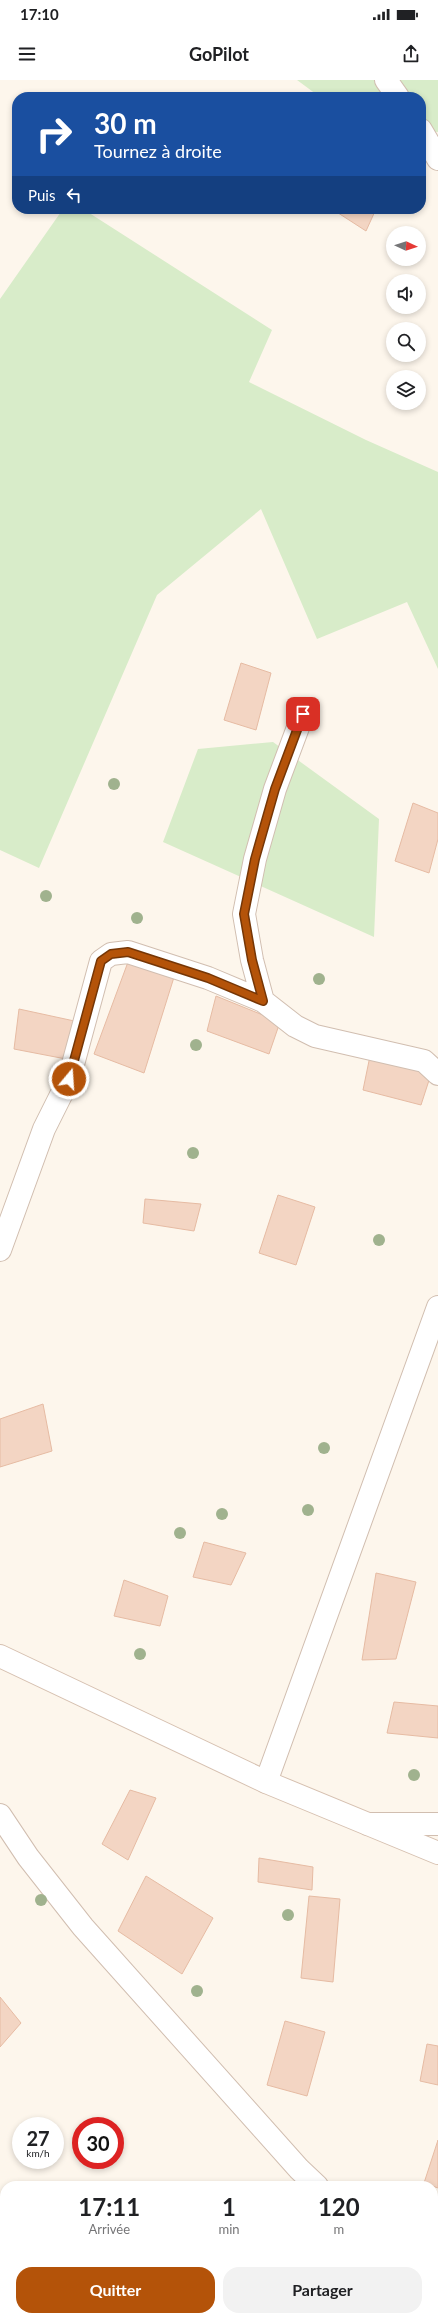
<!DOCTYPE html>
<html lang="fr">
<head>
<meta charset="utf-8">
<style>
	:root { --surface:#fff; --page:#f2f2f2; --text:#202124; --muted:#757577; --accent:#b45309 }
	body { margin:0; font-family:Lato,sans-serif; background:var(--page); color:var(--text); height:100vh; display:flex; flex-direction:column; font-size:15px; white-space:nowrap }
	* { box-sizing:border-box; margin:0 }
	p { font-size:13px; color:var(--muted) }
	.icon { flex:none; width:22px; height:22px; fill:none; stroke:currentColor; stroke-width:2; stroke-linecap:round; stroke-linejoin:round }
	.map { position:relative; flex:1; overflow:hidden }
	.panel { position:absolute; left:0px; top:2101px; width:438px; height:140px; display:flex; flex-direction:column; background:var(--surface); border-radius:16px 16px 0 0; box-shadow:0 2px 6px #0003 }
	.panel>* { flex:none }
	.guide { position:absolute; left:12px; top:12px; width:414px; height:122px; border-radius:16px; box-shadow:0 2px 6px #0003; background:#1a4fa0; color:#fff; overflow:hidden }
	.needle { width:26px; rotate:93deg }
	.fabs { position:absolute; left:386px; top:146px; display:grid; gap:8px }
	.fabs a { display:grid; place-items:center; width:40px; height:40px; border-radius:50%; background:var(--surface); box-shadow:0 2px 6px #0003; font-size:20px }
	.speed { position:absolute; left:12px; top:2037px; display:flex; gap:8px; font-size:20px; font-weight:700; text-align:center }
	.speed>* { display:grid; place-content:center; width:52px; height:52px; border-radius:50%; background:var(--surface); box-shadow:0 2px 6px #0003; line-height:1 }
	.speed small { font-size:10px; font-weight:400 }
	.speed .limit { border:6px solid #d22; background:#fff; color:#111 }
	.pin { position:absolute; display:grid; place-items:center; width:34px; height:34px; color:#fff; margin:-17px; border-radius:8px; box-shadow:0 2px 6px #0006 }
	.me { position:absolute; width:44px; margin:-22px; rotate:18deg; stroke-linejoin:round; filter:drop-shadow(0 0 3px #0008) }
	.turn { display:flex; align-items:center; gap:14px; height:84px; padding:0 16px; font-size:18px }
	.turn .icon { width:52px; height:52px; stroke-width:2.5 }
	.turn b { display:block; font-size:28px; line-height:34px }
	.then { display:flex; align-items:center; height:38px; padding:0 16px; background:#0003; gap:8px; font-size:15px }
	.eta { display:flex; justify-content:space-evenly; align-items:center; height:68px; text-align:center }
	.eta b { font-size:24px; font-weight:700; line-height:28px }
	.action { display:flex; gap:8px; margin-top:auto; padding:8px 16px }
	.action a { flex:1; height:46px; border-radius:16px; background:var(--accent); color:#fff; font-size:16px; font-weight:700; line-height:46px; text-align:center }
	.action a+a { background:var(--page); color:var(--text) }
	.status { display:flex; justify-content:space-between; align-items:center; height:28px; padding:0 20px; background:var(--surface); direction:ltr }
	.status svg { height:11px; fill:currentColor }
	header { display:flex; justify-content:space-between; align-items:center; height:52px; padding:0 16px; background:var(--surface); font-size:18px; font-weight:700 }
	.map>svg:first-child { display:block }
	.green { fill:#d8ecc9 }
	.building { fill:#f3d5c3; stroke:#e6bba3 }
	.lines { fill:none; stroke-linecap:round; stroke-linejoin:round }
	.minor-casing { stroke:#d1beb0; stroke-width:24 }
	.secondary-casing { stroke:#d6c0b0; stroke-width:24 }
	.minor { stroke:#fff; stroke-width:22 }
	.secondary { stroke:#fff; stroke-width:22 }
	.tree { fill:#a0b28e }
	.route-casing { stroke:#753606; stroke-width:10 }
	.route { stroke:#b45309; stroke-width:7 }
</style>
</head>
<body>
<div class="status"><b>17:10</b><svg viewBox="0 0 49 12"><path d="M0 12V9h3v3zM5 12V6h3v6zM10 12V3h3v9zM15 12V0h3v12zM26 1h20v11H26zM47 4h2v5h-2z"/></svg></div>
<header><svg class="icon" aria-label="menu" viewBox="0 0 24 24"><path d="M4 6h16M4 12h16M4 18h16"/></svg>GoPilot<svg class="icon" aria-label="share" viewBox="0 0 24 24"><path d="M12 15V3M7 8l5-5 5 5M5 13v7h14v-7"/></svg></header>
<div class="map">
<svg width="438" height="2241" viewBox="0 0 438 2241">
	<rect width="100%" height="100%" fill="#fdf6ec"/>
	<path class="green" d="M297,0H438V52L421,51V17H320Z
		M63,129H83L272,250L249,302L366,360L438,392V589L407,522L317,559L261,429L157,515L39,788L0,770V219Z
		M273,662L379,739L374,857L163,762L198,669Z"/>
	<path class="building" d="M332,129H376L366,151Z
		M241,583L271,593L256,650L224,640Z
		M413,723L438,733V759L429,793L395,781Z
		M128,882L175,894L144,993L94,974Z
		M216,916L280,942L269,974L207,951Z
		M19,929L79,942L66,979L14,969Z
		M370,976L432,991L421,1025L363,1010Z
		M278,1115L315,1127L296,1185L259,1173Z
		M145,1119L201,1124L194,1151L143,1143Z
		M43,1324L52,1371L0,1387V1339Z
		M204,1462L246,1473L231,1505L193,1497Z
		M376,1493L416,1502L396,1579L362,1580Z
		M124,1500L168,1516L160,1546L114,1536Z
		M394,1622L438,1626V1658L387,1653Z
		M130,1710L156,1718L128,1780L102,1764Z
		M259,1778L313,1787L312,1810L258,1802Z
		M146,1796L213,1838L182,1894L118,1851Z
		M309,1816L340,1819L333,1902L301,1898Z
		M0,1917L21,1943L0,1967Z
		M285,1941L325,1952L307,2016L267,2005Z
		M427,1964L438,1966V2005L420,2001Z
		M438,2060V2108L424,2103Z"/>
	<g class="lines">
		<g class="minor-casing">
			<path id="minor" d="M386,0L398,17
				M421,50L438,79
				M263,921L252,880L244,834L255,779L275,709L303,634
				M0,1170L44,1049L69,999L101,881L111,874L128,872L208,898L263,921L295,946L315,956L424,981L438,994
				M266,1702L438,1227
				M0,1735L28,1777L83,1847L299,2089L317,2106
				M368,1744H438
				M433,2219L438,2224"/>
		</g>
		<g class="secondary-casing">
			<path id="secondary" d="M0,1576L266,1702L438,1773"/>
		</g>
		<use href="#minor" class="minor"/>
		<use href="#secondary" class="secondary"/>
	</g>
	<g class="tree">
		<circle cx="114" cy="704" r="6"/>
		<circle cx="46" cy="816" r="6"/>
		<circle cx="137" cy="838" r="6"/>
		<circle cx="319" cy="899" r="6"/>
		<circle cx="196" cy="965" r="6"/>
		<circle cx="193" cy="1073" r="6"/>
		<circle cx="379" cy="1160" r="6"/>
		<circle cx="324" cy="1368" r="6"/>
		<circle cx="308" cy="1430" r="6"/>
		<circle cx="222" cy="1434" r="6"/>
		<circle cx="180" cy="1453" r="6"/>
		<circle cx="140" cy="1574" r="6"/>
		<circle cx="414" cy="1695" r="6"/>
		<circle cx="41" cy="1820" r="6"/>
		<circle cx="288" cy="1835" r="6"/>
		<circle cx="197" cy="1911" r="6"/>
	</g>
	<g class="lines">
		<g class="route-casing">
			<path id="route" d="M69,999L101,881L111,874L128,872L208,898L263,921L252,880L244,834L255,779L275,709L303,634"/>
		</g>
		<use href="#route" class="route"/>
	</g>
</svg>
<div class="fabs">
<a><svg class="needle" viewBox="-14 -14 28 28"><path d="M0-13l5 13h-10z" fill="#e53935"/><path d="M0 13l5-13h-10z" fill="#757577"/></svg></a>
<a><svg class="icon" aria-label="sound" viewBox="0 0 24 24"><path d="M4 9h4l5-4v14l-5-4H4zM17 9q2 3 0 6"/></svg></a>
<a><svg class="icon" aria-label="search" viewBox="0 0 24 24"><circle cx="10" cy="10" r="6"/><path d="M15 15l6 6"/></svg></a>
<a><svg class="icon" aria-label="layers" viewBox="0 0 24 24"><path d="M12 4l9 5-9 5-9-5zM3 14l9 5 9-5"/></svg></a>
</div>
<div class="speed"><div>27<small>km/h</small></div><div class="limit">30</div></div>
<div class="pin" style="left:303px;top:634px;background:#d93025"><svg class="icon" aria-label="arrive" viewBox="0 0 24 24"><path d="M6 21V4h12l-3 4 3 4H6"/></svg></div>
<svg class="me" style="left:69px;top:999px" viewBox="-20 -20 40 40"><circle r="17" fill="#b45309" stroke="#fff" stroke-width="3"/><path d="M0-11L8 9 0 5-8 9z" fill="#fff"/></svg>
<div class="guide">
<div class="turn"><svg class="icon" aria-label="right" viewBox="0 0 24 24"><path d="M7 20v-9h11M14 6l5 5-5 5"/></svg><div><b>30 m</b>Tournez à droite</div></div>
<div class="then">Puis<svg class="icon" aria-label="left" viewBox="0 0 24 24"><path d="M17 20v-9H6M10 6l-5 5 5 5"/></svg></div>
</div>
<section class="panel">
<div class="eta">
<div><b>17:11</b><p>Arrivée</p></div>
<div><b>1</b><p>min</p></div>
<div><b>120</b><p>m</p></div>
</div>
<div class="action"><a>Quitter</a><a>Partager</a></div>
</section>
</div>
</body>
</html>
